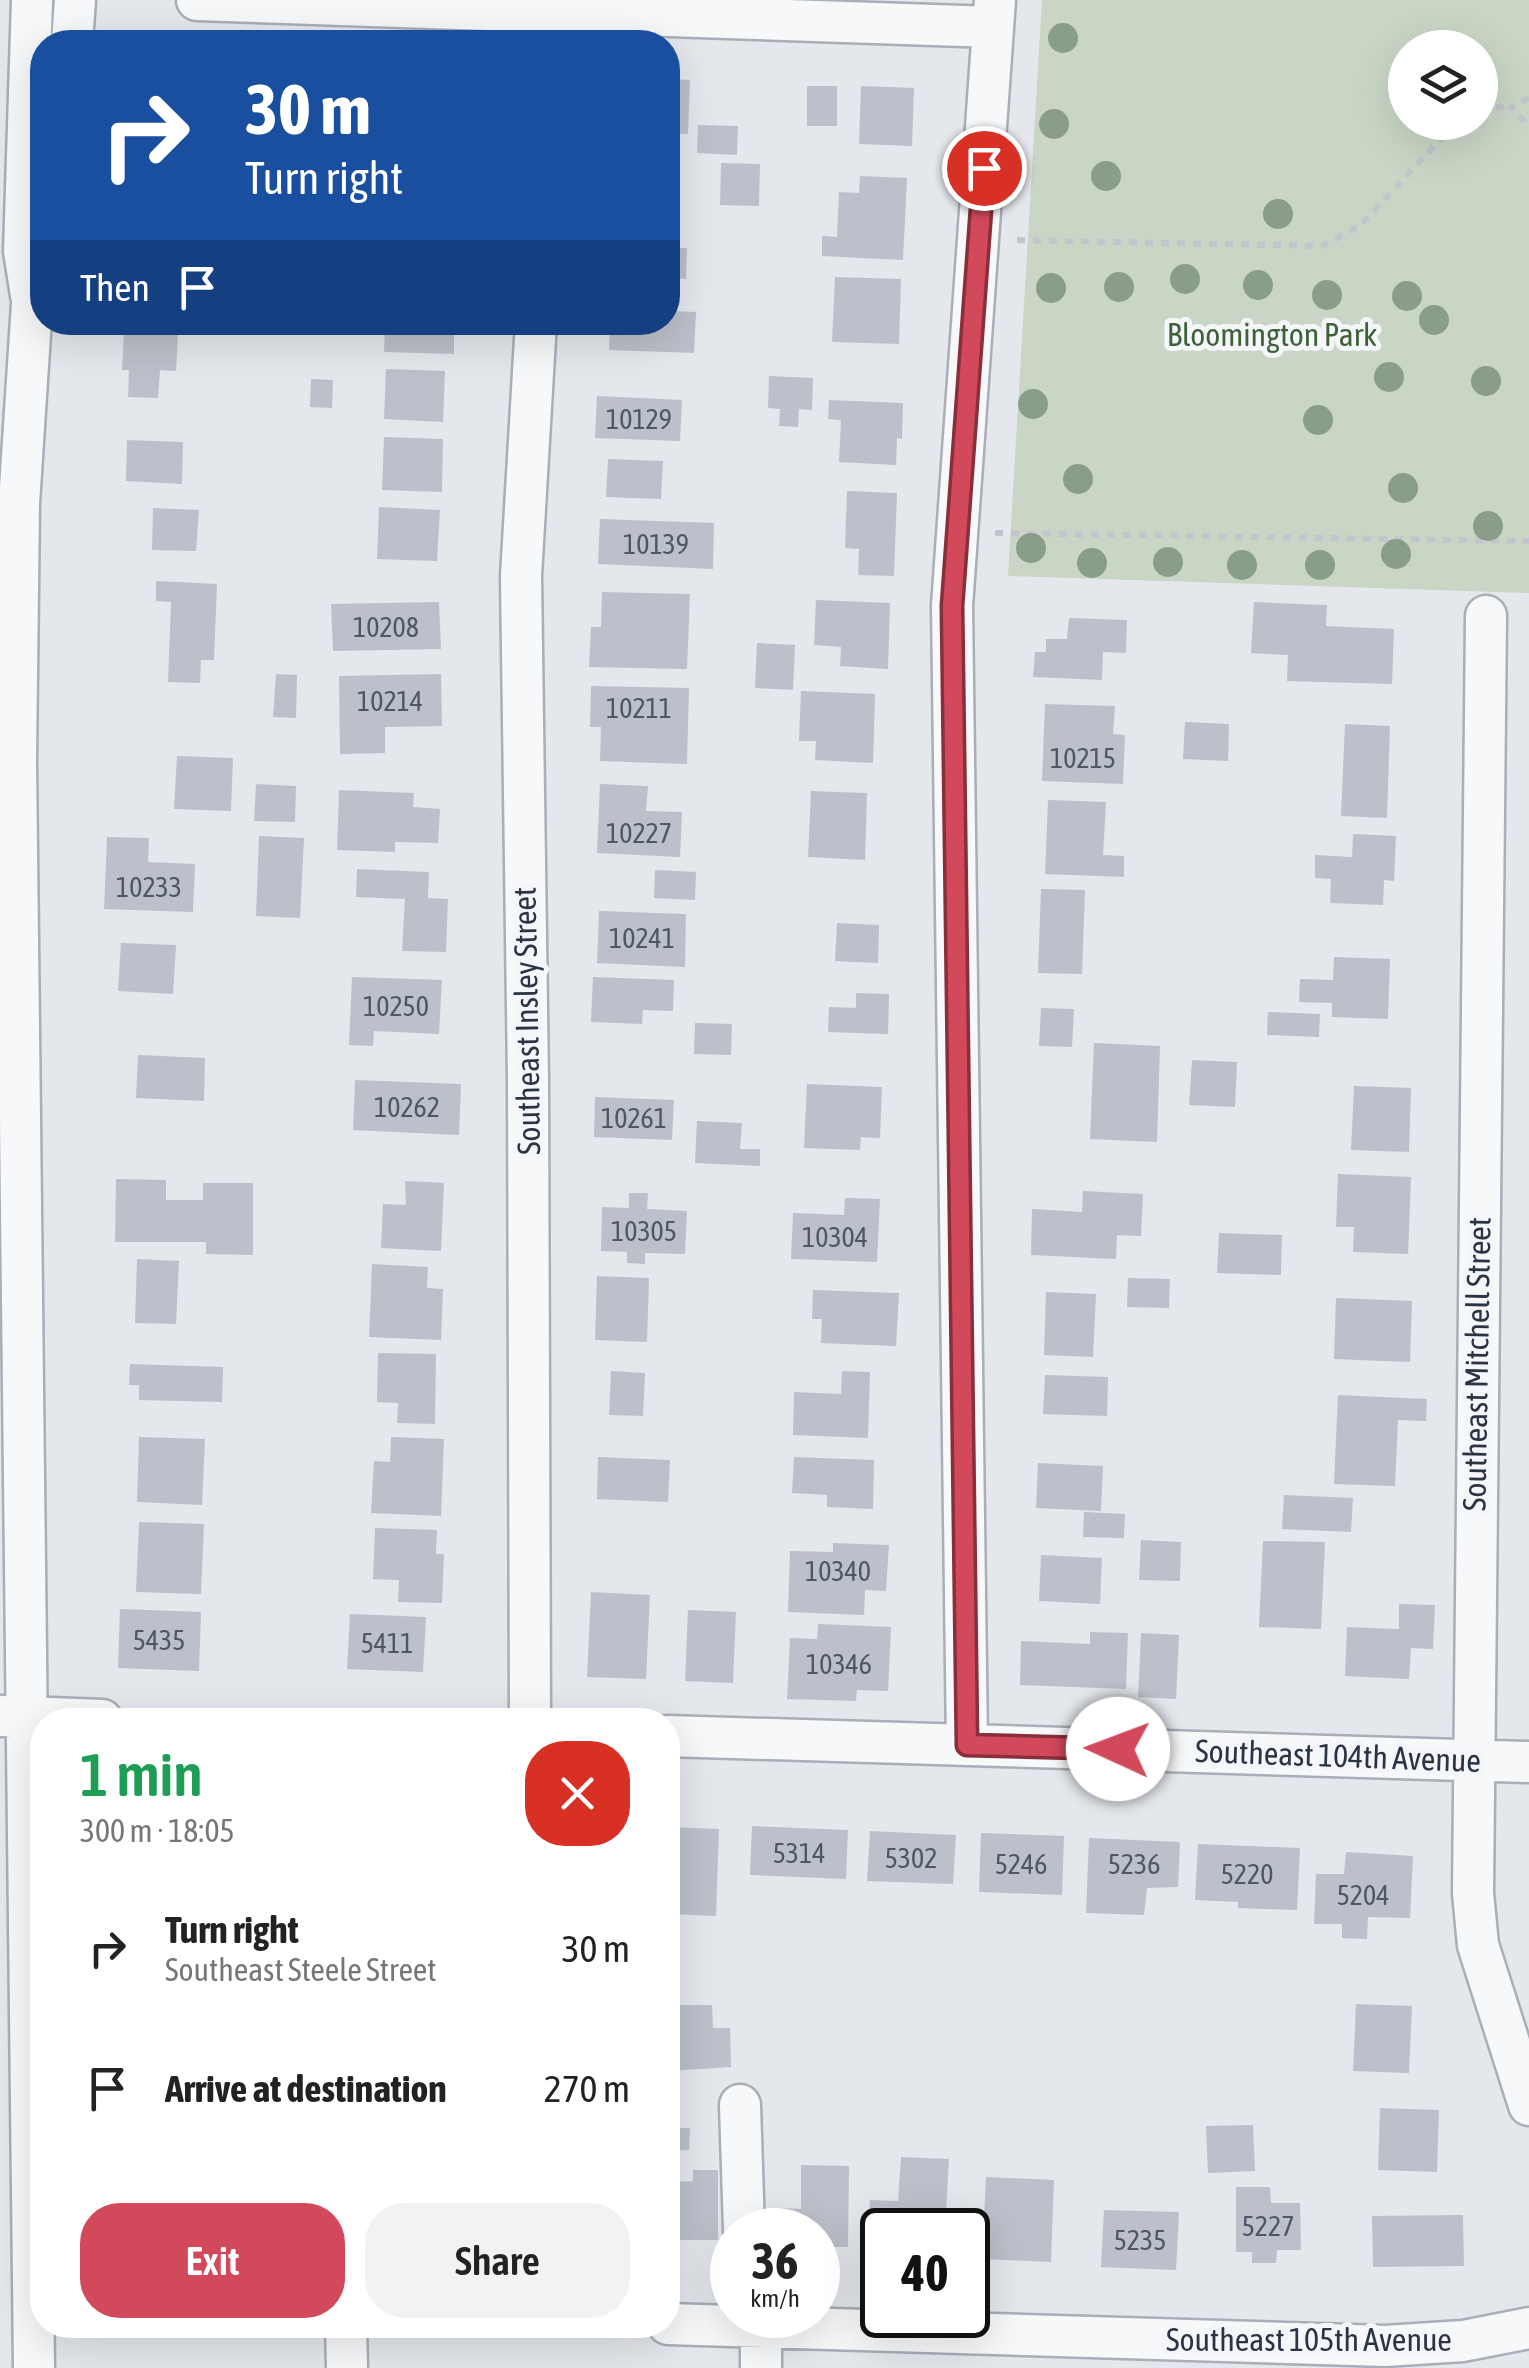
<!DOCTYPE html>
<html lang="en">
<head>
<meta charset="utf-8">
<style>
	:root { --surface:#fff; --page:#f2f2f2; --text:#222; --muted:#767676; --accent:#d1495b }
	body { margin:0; font-family:"Asap Condensed",sans-serif; background:var(--page); color:var(--text); height:100vh; display:flex; flex-direction:column; font-size:38px; white-space:nowrap }
	* { box-sizing:border-box; margin:0 }
	p { font-size:32px; color:var(--muted) }
	.icon { flex:none; width:55px; height:55px; fill:none; stroke:currentColor; stroke-width:2; stroke-linecap:round; stroke-linejoin:round }
	.map { position:relative; flex:1; overflow:hidden }
	.side { position:absolute; left:30px; top:1708px; width:650px; height:630px; display:flex; flex-direction:column; background:var(--surface); border-radius:40px; box-shadow:0 10px 40px #0002 }
	.side>* { flex:none }
	.banner { position:absolute; left:30px; top:30px; width:650px; height:305px; border-radius:40px; box-shadow:0 10px 40px #0002; background:#1a4fa0; color:#fff; overflow:hidden }
	.controls { position:absolute; left:1388px; top:30px; display:grid; gap:20px }
	.controls a { display:grid; place-items:center; width:110px; height:110px; border-radius:50%; background:var(--surface); box-shadow:0 10px 40px #0002; font-size:50px }
	.speed { position:absolute; left:710px; top:2208px; display:flex; gap:20px; font-size:50px; font-weight:700; text-align:center }
	.speed>* { display:grid; place-content:center; width:130px; height:130px; border-radius:50%; background:var(--surface); box-shadow:0 10px 40px #0002; line-height:1 }
	.speed small { font-size:25px; font-weight:400 }
	.speed .limit { border:5px solid #111; border-radius:15px; background:#fff; color:#111 }
	.pin { position:absolute; display:grid; place-items:center; width:85px; height:85px; color:#fff; margin:-42px; border:5px solid #fff; border-radius:50%; box-shadow:0 2px 10px #0007 }
	.me { position:absolute; width:110px; margin:-55px; rotate:272deg; stroke-linejoin:round; filter:drop-shadow(0 0 8px #0008) }
	.turn { display:flex; align-items:center; gap:35px; height:210px; padding:0 50px; font-size:45px }
	.turn .icon { width:130px; height:130px; stroke-width:2.5 }
	.turn b { display:block; font-size:70px; line-height:85px }
	.then { display:flex; align-items:center; height:95px; padding:0 50px; background:#0003; gap:20px; font-size:38px }
	.round { display:grid; place-items:center; flex:none; width:105px; height:105px; border-radius:40px; background:var(--page) }
	.summary { display:flex; align-items:center; justify-content:space-between; height:170px; padding:0 50px }
	h1 { font-size:60px; font-weight:600; line-height:75px; color:#1e9e55 }
	.button { display:flex; gap:20px; margin-top:auto; padding:20px 50px }
	.button a { flex:1; height:115px; border-radius:40px; background:var(--accent); color:#fff; font-size:40px; font-weight:600; line-height:115px; text-align:center }
	.button a+a { background:var(--page); color:var(--text) }
	ul { padding:0; list-style:none }
	li { display:flex; align-items:center; gap:30px; height:140px; padding:0 50px }
	li div { flex:1 }
	li b { display:block; font-size:38px }
	li em { font-style:normal }
	.map>svg:first-child { display:block }
	.green { fill:#c9d6c5; fill-rule:evenodd }
	.building { fill:#bbc0ca }
	.lines { fill:none; stroke-linecap:round; stroke-linejoin:round }
	.minor-casing { stroke:#a9aeb7; stroke-width:45 }
	.path { stroke:#c2c5cb; stroke-width:6; stroke-dasharray:8 8; stroke-linecap:butt }
	.minor { stroke:#f7f8fa; stroke-width:40 }
	.tree { fill:#899d89 }
	.route-casing { stroke:#882f3b; stroke-width:25 }
	.route { stroke:#d1495b; stroke-width:18 }
	.labels { text-anchor:middle; stroke-width:10; stroke-linejoin:round; paint-order:stroke }
	.number-label { font-size:28px; fill:#4f5766 }
	.park-label { font-size:32px; fill:#3f6138; stroke:#f4f6f9 }
	.street-label { font-size:32px; fill:#2b3445; stroke:#f4f6f9 }
</style>
</head>
<body>
<div class="map">
<svg width="1529" height="2368" viewBox="0 0 1529 2368">
	<rect width="100%" height="100%" fill="#e4e7ec"/>
	<path class="green" d="M1042,0H1529V593L1008,576ZM1405,48H1480V122H1405Z"/>
	<path class="building" d="M668,79L690,80L688,134L668,133Z
		M807,86H837V126H807Z
		M861,86L914,88L912,146L859,144Z
		M698,125L738,126L737,155L697,153Z
		M721,163L760,164L759,206L720,205Z
		M668,175L678,176L676,221L668,220Z
		M860,176L907,178L903,260L822,256V236L837,237L839,192L859,193Z
		M668,248H687L686,279L674,278L672,311L696,312L694,353L609,350L610,322H668Z
		M835,277L901,279L899,344L832,342Z
		M385,322H454V354L384,352Z
		M124,331L178,333L176,371L160,370L158,398L128,397L129,370H122Z
		M386,369L445,371L443,422L384,419Z
		M769,376L813,378L812,410L799,409L798,427L779,426L780,409L768,408Z
		M311,379L333,380L332,408L310,407Z
		M597,396L682,400L680,441L595,438Z
		M829,400L903,403L902,439L897,438L896,465L839,462L841,420L828,419Z
		M384,437L443,439L442,492L382,490Z
		M127,440L183,442L182,484L126,481Z
		M608,459L663,461L661,499L606,497Z
		M847,491L897,493L894,576L858,575L859,549L845,548Z
		M379,507L440,510L437,561L377,559Z
		M153,508L199,510L196,551L152,550Z
		M600,519L714,523L713,569L598,564Z
		M156,581L217,584L214,660H201L200,683L168,682L171,602L156,601Z
		M602,592L690,594L687,669L589,667L591,627H601Z
		M816,600L890,603L888,669L840,666L841,647L814,645Z
		M439,602L441,649L333,651L331,604Z
		M1254,602L1327,605L1326,626L1394,629L1392,684L1287,681L1288,655L1251,653Z
		M1069,618L1127,620L1126,653L1103,652L1102,680L1033,677L1035,652H1046V639H1067Z
		M757,643L795,645L793,690L755,688Z
		M276,674L297,675L296,718L273,717Z
		M441,674L442,726L385,727V753L340,754L339,676Z
		M591,686L689,688L687,764L600,761L601,727H590Z
		M801,691L875,694L873,763L815,760L816,741H799Z
		M1045,704L1115,706L1113,734L1125,735L1123,784L1042,781Z
		M1185,722L1229,724L1228,761L1183,759Z
		M1345,724L1390,726L1387,818L1341,816Z
		M177,756L233,758L231,811L174,809Z
		M256,784L296,786L295,822L254,821Z
		M600,784L648,786L646,811L682,812L680,857L597,853Z
		M339,790L414,793L413,807L440,809L438,843L395,842V852L337,850Z
		M811,791L867,793L865,860L808,857Z
		M1048,800L1106,802L1103,855L1124,856V877L1045,874Z
		M1353,834L1396,836L1394,881L1384,880L1383,905L1330,903L1331,879L1315,878V855L1352,857Z
		M259,836L304,838L300,918L256,916Z
		M107,837L149,838L148,862L195,864L193,912L104,909Z
		M357,869L429,872L428,898L448,899L446,952L402,951L405,899L356,897Z
		M655,870L696,872L695,900L654,898Z
		M1041,889L1085,890L1082,974L1038,973Z
		M599,911L686,914L685,967L597,963Z
		M837,923L879,925L878,963L835,961Z
		M121,943L176,945L173,994L118,991Z
		M1334,957L1390,959L1388,1019L1332,1017V1003L1299,1002L1300,979L1333,980Z
		M352,977L442,980L439,1034L374,1031L373,1046L349,1045Z
		M593,977L674,980L673,1011L643,1010L642,1024L591,1022Z
		M856,993L889,994L888,1034L828,1032L829,1007L856,1008Z
		M1041,1008L1074,1009L1072,1047L1039,1046Z
		M1268,1012L1320,1014L1319,1037L1267,1035Z
		M695,1023L732,1024L731,1055L694,1054Z
		M1094,1043L1160,1046L1157,1142L1090,1139Z
		M138,1055L205,1058L204,1101L136,1098Z
		M1192,1060L1237,1062L1235,1107L1189,1105Z
		M355,1080L461,1084L459,1135L353,1130Z
		M807,1084L882,1087L880,1138L861,1137L860,1150L804,1148Z
		M1354,1086L1411,1088L1409,1152L1351,1150Z
		M595,1097L674,1100L672,1140L594,1137Z
		M697,1121L742,1123L740,1149H760V1166L695,1163Z
		M1338,1174L1411,1177L1408,1254L1353,1252L1354,1227H1336Z
		M116,1179L166,1180V1200H203V1183H253V1255L206,1254V1242H115Z
		M405,1181L444,1183L441,1251L381,1248L383,1204L406,1205Z
		M1083,1191L1143,1194L1141,1236L1117,1235L1116,1259L1031,1255L1032,1209L1082,1212Z
		M629,1193H648L647,1209L687,1211L685,1254L645,1253V1264L627,1263V1252L601,1251L602,1207L629,1208Z
		M845,1198L880,1199L877,1262L791,1259L793,1213L844,1215Z
		M1219,1233L1282,1235L1281,1275L1217,1273Z
		M137,1259L179,1261L176,1324L135,1323Z
		M372,1264L428,1267L427,1288L443,1289L441,1340L369,1337Z
		M597,1276L649,1278L647,1342L595,1340Z
		M1128,1278L1170,1279L1169,1308L1127,1307Z
		M813,1290L899,1293L896,1346L821,1343L822,1319H812Z
		M1046,1292L1096,1294L1093,1357L1044,1355Z
		M1336,1298L1412,1301L1410,1362L1334,1359Z
		M378,1353L436,1354L435,1424L397,1423L398,1403L377,1402Z
		M130,1364L223,1367L222,1402L139,1400V1385H129Z
		M611,1371L645,1373L643,1416L609,1415Z
		M842,1371L870,1372L868,1438L793,1435L794,1392L841,1394Z
		M1045,1375L1108,1377L1107,1416L1043,1414Z
		M1338,1395L1427,1399L1426,1421L1398,1420L1395,1486L1334,1484Z
		M139,1437L205,1439L202,1505L137,1502Z
		M391,1437L444,1439L441,1516L371,1513L374,1461L390,1462Z
		M598,1457L670,1460L668,1502L597,1499Z
		M794,1457L874,1460L873,1509L827,1507V1495L792,1493Z
		M1038,1463L1103,1466L1101,1511L1036,1508Z
		M1284,1495L1353,1498L1351,1532L1282,1529Z
		M1084,1512L1125,1514L1124,1538L1083,1537Z
		M139,1522L204,1524L201,1594L136,1592Z
		M375,1528L437,1530L436,1554H444L442,1603L398,1602L399,1580L373,1579Z
		M1141,1540L1181,1542L1180,1581L1139,1580Z
		M1263,1541L1325,1542L1321,1629L1259,1627Z
		M833,1543L889,1545L886,1591L865,1590L864,1615L788,1612L790,1551L833,1552Z
		M1041,1555L1102,1558L1100,1604L1039,1601Z
		M591,1592L650,1595L646,1679L587,1677Z
		M1399,1604L1435,1605L1433,1649L1411,1648L1409,1679L1345,1676L1347,1627L1399,1629Z
		M120,1609L201,1612L199,1671L118,1668Z
		M688,1610L736,1612L733,1683L685,1681Z
		M350,1614L426,1617L423,1672L347,1669Z
		M818,1624L891,1627L888,1691L857,1690L856,1701L787,1699L790,1638L817,1639Z
		M1090,1632L1128,1633L1126,1689L1020,1685L1021,1641L1090,1644Z
		M1141,1633L1179,1635L1176,1699L1138,1697Z
		M752,1826L848,1830L846,1879L750,1875Z
		M668,1827L719,1829L716,1916L668,1914Z
		M870,1831L956,1835L953,1884L867,1881Z
		M981,1833L1064,1836L1062,1895L979,1892Z
		M1089,1838L1180,1842L1178,1887L1147,1888L1144,1915L1086,1913Z
		M1198,1844L1300,1848L1297,1910L1238,1908V1902L1195,1900Z
		M1346,1852L1413,1856L1410,1918L1368,1917L1367,1939L1342,1938V1924H1314L1316,1874H1344Z
		M1356,2004L1412,2006L1409,2073L1353,2071Z
		M668,2005H712L713,2028H730L731,2067L668,2071Z
		M1380,2108L1439,2110L1437,2172L1378,2170Z
		M1253,2125L1255,2171L1208,2173L1206,2126Z
		M668,2128H690L689,2150L668,2151Z
		M901,2157L949,2159L945,2230H882V2259L867,2258L870,2200L898,2201Z
		M801,2165L849,2166L848,2247H818V2230H779L780,2208L801,2209Z
		M693,2170H718V2240H675L674,2182L693,2181Z
		M986,2177L1054,2180L1051,2262L982,2259Z
		M1236,2187H1270L1271,2203H1300L1301,2250H1277L1276,2263H1252V2252H1236Z
		M1104,2210L1179,2212L1176,2270L1101,2267Z
		M1463,2215L1464,2266L1373,2267L1372,2216Z"/>
	<g class="lines">
		<g class="minor-casing">
			<path id="minor" d="M197,0L993,27
				M72,42L75,0
				M31,295L24,251L32,0
				M1486,616L1473,1893L1478,1945L1529,2105
				M0,1716L102,1720
				M530,1720L528,1080L521,576L536,322
				M668,1736L1529,1762
				M967,1745L952,606L995,0
				M740,2105L744,2230
				M668,2324L1385,2346L1463,2341L1529,2328
				M346,2325L347,2368
				M34,2368L16,762L19,503L32,304L42,263
				M761,2368V2327"/>
		</g>
		<path class="path" d="M1529,98L1511,107L1529,127
			M1480,108L1511,107
			M1017,240L1321,246L1360,226L1456,122
			M995,533L1529,541"/>
		<use href="#minor" class="minor"/>
	</g>
	<g class="tree">
		<circle cx="1063" cy="38" r="15"/>
		<circle cx="1054" cy="124" r="15"/>
		<circle cx="1106" cy="176" r="15"/>
		<circle cx="1278" cy="214" r="15"/>
		<circle cx="1185" cy="279" r="15"/>
		<circle cx="1258" cy="285" r="15"/>
		<circle cx="1119" cy="287" r="15"/>
		<circle cx="1051" cy="288" r="15"/>
		<circle cx="1327" cy="295" r="15"/>
		<circle cx="1407" cy="296" r="15"/>
		<circle cx="1434" cy="320" r="15"/>
		<circle cx="1389" cy="377" r="15"/>
		<circle cx="1486" cy="381" r="15"/>
		<circle cx="1033" cy="404" r="15"/>
		<circle cx="1318" cy="420" r="15"/>
		<circle cx="1078" cy="479" r="15"/>
		<circle cx="1403" cy="488" r="15"/>
		<circle cx="1488" cy="526" r="15"/>
		<circle cx="1031" cy="548" r="15"/>
		<circle cx="1396" cy="554" r="15"/>
		<circle cx="1168" cy="562" r="15"/>
		<circle cx="1092" cy="563" r="15"/>
		<circle cx="1242" cy="565" r="15"/>
		<circle cx="1320" cy="565" r="15"/>
	</g>
	<g class="lines">
		<g class="route-casing">
			<path id="route" d="M984,168L952,606L967,1745L1118,1749"/>
		</g>
		<use href="#route" class="route"/>
	</g>
	<g class="labels">
		<g class="number-label">
			<text x="639" y="429">10129</text>
			<text x="656" y="554">10139</text>
			<text x="386" y="637">10208</text>
			<text x="390" y="711">10214</text>
			<text x="639" y="718">10211</text>
			<text x="1083" y="768">10215</text>
			<text x="639" y="843">10227</text>
			<text x="149" y="897">10233</text>
			<text x="642" y="948">10241</text>
			<text x="396" y="1016">10250</text>
			<text x="407" y="1117">10262</text>
			<text x="634" y="1128">10261</text>
			<text x="644" y="1241">10305</text>
			<text x="835" y="1247">10304</text>
			<text x="838" y="1581">10340</text>
			<text x="159" y="1650">5435</text>
			<text x="387" y="1653">5411</text>
			<text x="839" y="1674">10346</text>
			<text x="799" y="1863">5314</text>
			<text x="911" y="1868">5302</text>
			<text x="1021" y="1874">5246</text>
			<text x="1134" y="1874">5236</text>
			<text x="1247" y="1884">5220</text>
			<text x="1363" y="1905">5204</text>
			<text x="1268" y="2236">5227</text>
			<text x="1140" y="2250">5235</text>
		</g>
		<g class="park-label">
			<text x="1272" y="346">Bloomington Park</text>
		</g>
		<g class="street-label">
			<text transform="translate(527 1021) rotate(-91)" y="11">Southeast Insley Street</text>
			<text transform="translate(1477 1364) rotate(-89)" y="11">Southeast Mitchell Street</text>
			<text transform="translate(1338 1756) rotate(2)" y="11">Southeast 104th Avenue</text>
			<text x="1309" y="2351">Southeast 105th Avenue</text>
		</g>
	</g>
</svg>
<div class="controls">
<a><svg class="icon" aria-label="layers" viewBox="0 0 24 24"><path d="M12 4l9 5-9 5-9-5zM3 14l9 5 9-5"/></svg></a>
</div>
<div class="speed"><div>36<small>km/h</small></div><div class="limit">40</div></div>
<div class="pin" style="left:984px;top:168px;background:#d93025"><svg class="icon" aria-label="arrive" viewBox="0 0 24 24"><path d="M6 21V4h12l-3 4 3 4H6"/></svg></div>
<svg class="me" style="left:1118px;top:1749px" viewBox="-20 -20 40 40"><circle r="19" fill="#fff"/><path d="M0-13L10 11 0 6-10 11z" fill="#d1495b"/></svg>
<div class="banner">
<div class="turn"><svg class="icon" aria-label="right" viewBox="0 0 24 24"><path d="M7 20v-9h11M14 6l5 5-5 5"/></svg><div><b>30 m</b>Turn right</div></div>
<div class="then">Then<svg class="icon" aria-label="arrive" viewBox="0 0 24 24"><path d="M6 21V4h12l-3 4 3 4H6"/></svg></div>
</div>
<section class="side">
<div class="summary"><div><h1>1 min</h1><p>300 m · 18:05</p></div><a class="round" style="background:#d93025;color:#fff"><svg class="icon" aria-label="close" viewBox="0 0 24 24"><path d="M6 6l12 12M18 6L6 18"/></svg></a></div>
<ul>
<li><svg class="icon" aria-label="right" viewBox="0 0 24 24"><path d="M7 20v-9h11M14 6l5 5-5 5"/></svg><div><b>Turn right</b><p>Southeast Steele Street</p></div><em>30 m</em></li>
<li><svg class="icon" aria-label="arrive" viewBox="0 0 24 24"><path d="M6 21V4h12l-3 4 3 4H6"/></svg><div><b>Arrive at destination</b></div><em>270 m</em></li>
</ul>
<div class="button"><a>Exit</a><a>Share</a></div>
</section>
</div>
</body>
</html>
